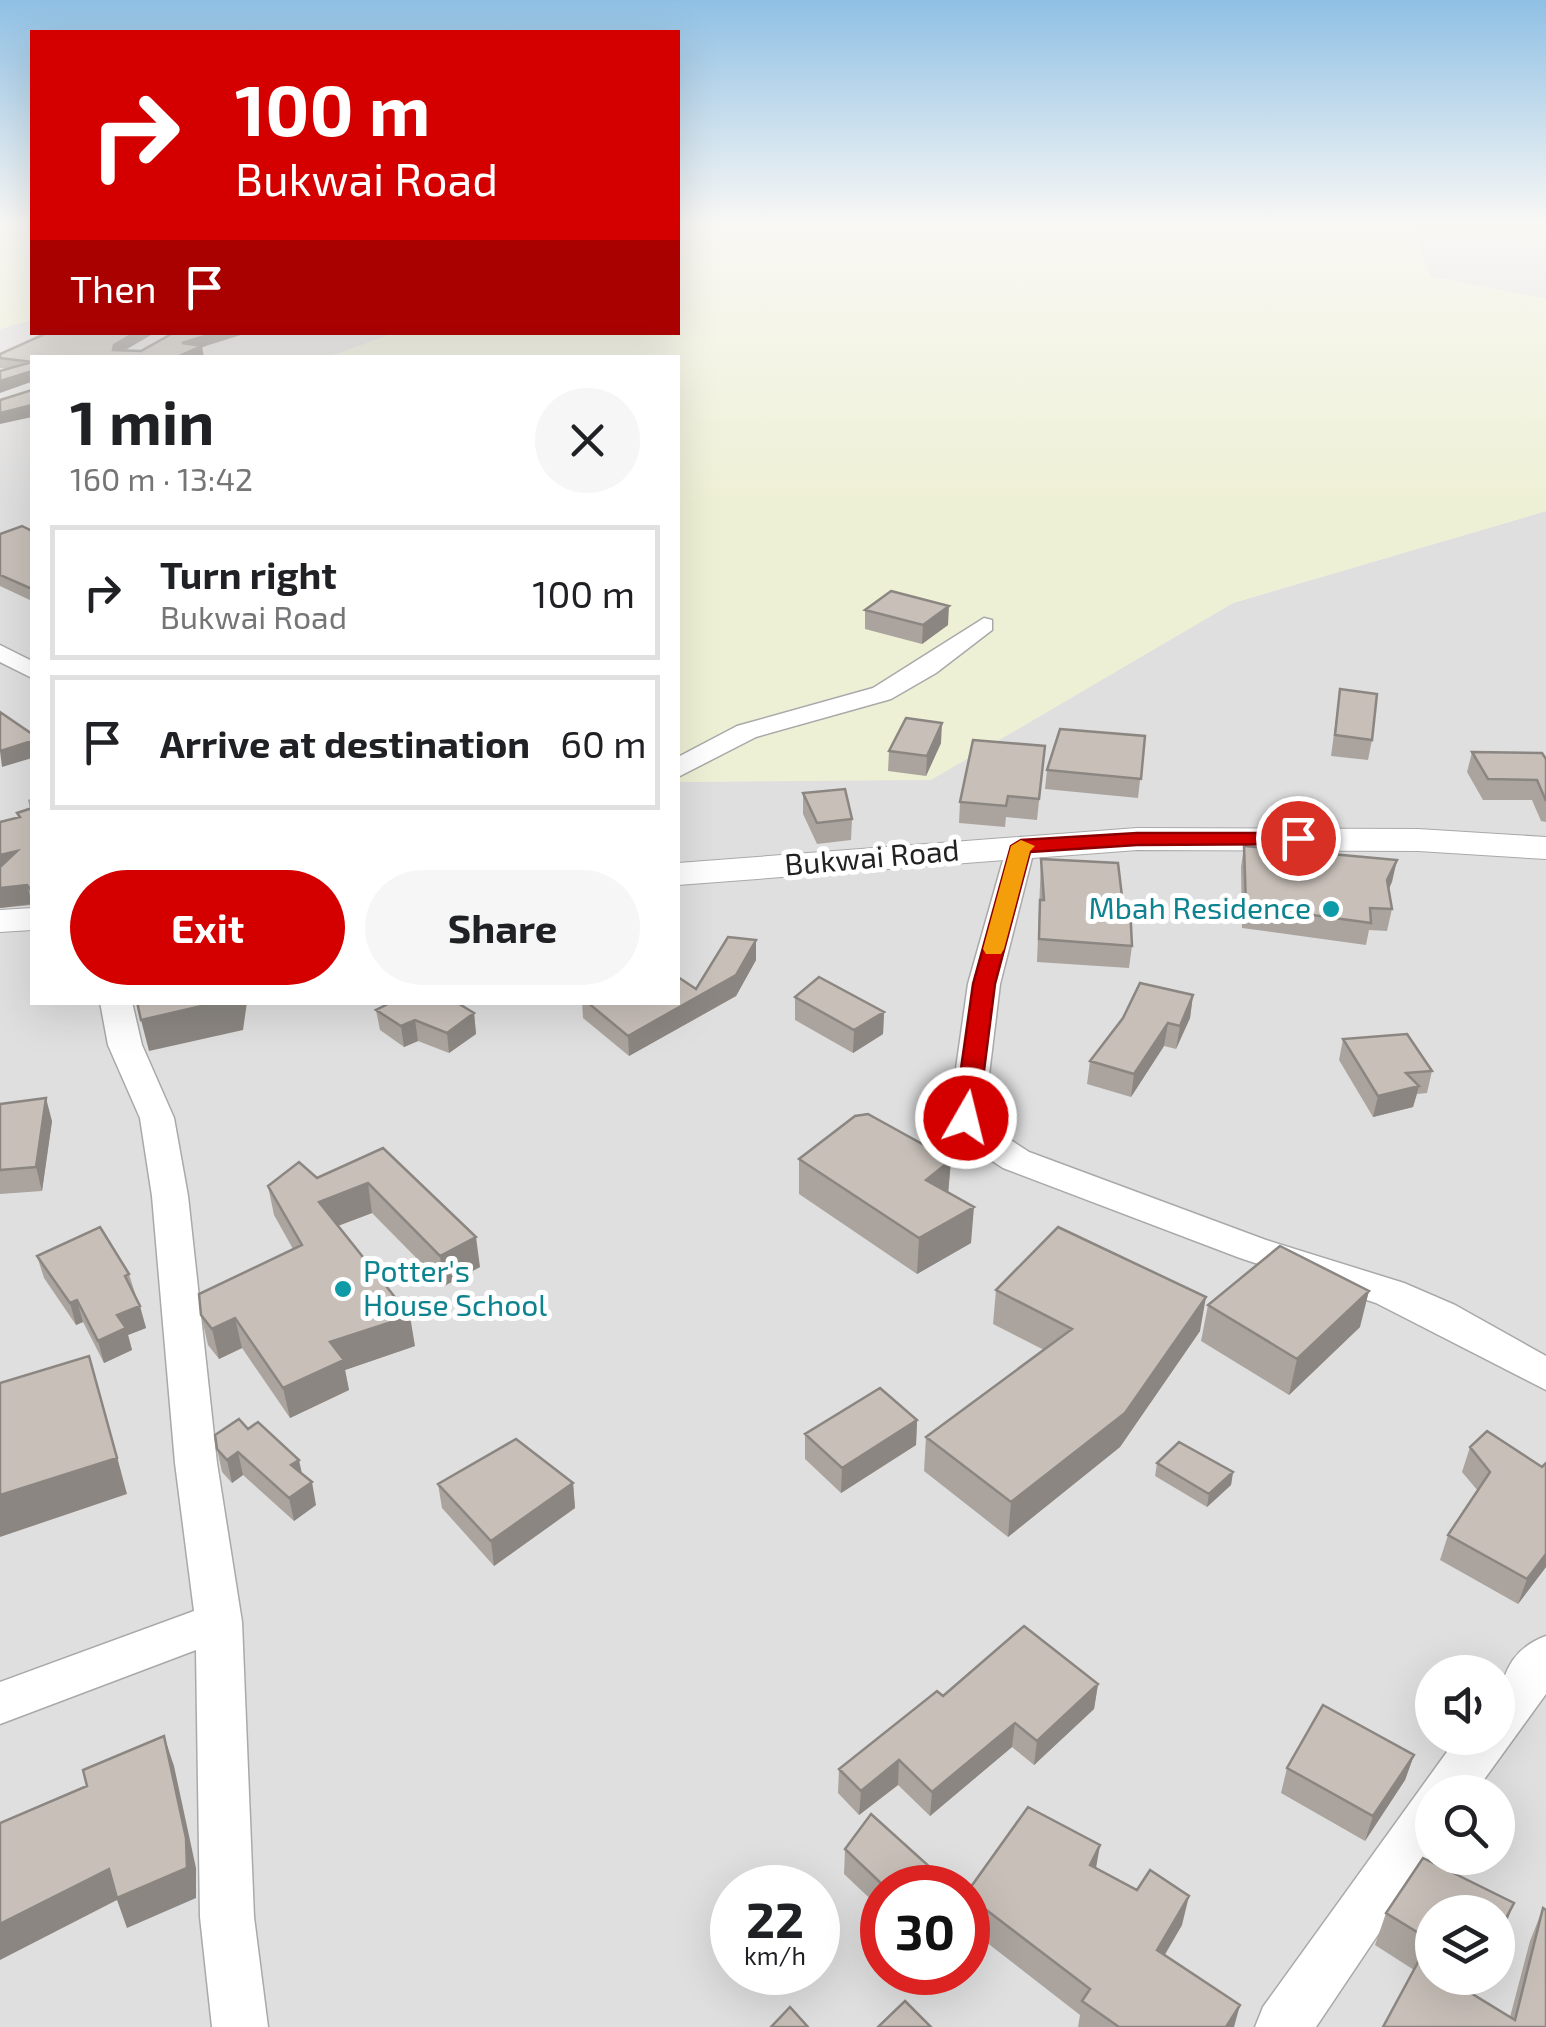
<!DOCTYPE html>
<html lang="en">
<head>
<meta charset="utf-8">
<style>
	:root { --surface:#fff; --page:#f6f6f6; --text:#202124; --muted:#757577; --line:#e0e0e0; --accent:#d40000 }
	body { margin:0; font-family:"Exo 2",sans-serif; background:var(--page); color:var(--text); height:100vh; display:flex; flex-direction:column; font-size:38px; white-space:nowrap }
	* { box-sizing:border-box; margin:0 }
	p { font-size:32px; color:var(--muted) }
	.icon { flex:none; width:55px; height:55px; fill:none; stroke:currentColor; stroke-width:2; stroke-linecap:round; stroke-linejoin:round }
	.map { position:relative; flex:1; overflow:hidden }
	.side { position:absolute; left:30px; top:355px; width:650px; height:650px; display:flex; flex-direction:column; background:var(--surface); border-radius:0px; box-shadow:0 10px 40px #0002 }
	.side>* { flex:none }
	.banner { position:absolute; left:30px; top:30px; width:650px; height:305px; border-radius:0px; box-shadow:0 10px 40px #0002; background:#d40000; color:#fff; overflow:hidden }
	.buttons { position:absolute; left:1415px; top:1655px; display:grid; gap:20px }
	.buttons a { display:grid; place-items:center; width:100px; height:100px; border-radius:50%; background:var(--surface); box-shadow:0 10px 40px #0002; font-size:50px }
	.speed { position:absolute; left:710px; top:1865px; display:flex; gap:20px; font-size:50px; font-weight:700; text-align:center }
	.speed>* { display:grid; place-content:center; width:130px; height:130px; border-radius:50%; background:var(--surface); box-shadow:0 10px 40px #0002; line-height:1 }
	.speed small { font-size:25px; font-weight:400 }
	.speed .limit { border:15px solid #d22; background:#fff; color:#111 }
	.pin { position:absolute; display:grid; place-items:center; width:85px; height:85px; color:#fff; margin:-42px; border:5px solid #fff; border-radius:50%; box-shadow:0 2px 10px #0007 }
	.me { position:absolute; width:110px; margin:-55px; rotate:8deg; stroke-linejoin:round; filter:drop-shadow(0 0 8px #0008) }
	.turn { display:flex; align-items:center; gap:35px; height:210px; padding:0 40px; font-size:45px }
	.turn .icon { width:130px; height:130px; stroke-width:2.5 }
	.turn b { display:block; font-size:70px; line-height:85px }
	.then { display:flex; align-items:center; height:95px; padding:0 40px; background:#0003; gap:20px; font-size:38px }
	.round { display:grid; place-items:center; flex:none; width:105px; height:105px; border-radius:52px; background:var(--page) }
	.head { display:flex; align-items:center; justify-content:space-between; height:170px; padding:0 40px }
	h1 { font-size:60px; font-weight:700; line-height:75px }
	.primary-button { display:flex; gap:20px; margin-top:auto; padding:20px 40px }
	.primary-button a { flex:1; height:115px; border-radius:60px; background:var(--accent); color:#fff; font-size:40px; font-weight:700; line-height:115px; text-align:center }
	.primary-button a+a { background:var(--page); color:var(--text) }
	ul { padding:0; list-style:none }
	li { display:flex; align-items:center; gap:30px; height:135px; margin:0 20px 15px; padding:0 20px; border:5px solid var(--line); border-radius:0px }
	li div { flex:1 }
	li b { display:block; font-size:38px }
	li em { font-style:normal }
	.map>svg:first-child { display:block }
	.residential { fill:#e0dfdf; fill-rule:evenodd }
	.farmland { fill:#eef0d5 }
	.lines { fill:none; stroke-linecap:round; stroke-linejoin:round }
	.minor-casing { stroke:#a9a9a9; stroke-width:3 }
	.tertiary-casing { stroke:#a9a9a9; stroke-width:2 }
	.minor { fill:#fff; fill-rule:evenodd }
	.tertiary { fill:#fff; fill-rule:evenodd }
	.wall { fill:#aba49e }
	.shaded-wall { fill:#8b8681 }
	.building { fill:#c7bfb8; stroke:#8b8681; stroke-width:2.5 }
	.route { fill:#d40000; stroke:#8a0000; stroke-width:2.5 }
	.slow { fill:#f59e0b }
	.culture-dot { fill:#0f9aa8; stroke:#fff; stroke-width:4 }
	.labels { text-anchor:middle; stroke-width:10; stroke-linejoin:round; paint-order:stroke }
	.street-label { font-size:30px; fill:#222; stroke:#fff }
	.culture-label { font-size:30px; fill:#0d838f; stroke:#fff; text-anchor:end }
</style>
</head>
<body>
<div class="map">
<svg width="1546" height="2027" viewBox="0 0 1546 2027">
	<rect width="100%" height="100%" fill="#f2efe9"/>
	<path class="residential" d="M1411,223H1546V299L1430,276Z
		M32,320V332L395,333L327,357L32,358V1002H678V782L931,779L1233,603L1546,511V2027H0V329ZM1432,1672H1498V1738H1432ZM1432,1792H1498V1858H1432ZM732,1888H818V1972H732ZM882,1888H968V1972H882ZM1432,1912H1498V1978H1432Z"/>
	<path class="farmland" d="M0,223H32V320L0,329Z
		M678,223H1411L1430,276L1546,299V511L1233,603L931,780L678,782V358H327L395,333L678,332Z"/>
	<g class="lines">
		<g class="minor-casing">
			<path id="minor" d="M984,618L992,620V630L936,673L891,699L756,737L678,777V757L737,726L873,688Z
				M0,645L32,661V678L0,662Z
				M1021,837L1035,846L1000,984L984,1116L997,1131L1029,1152L1266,1240L1404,1283L1455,1305L1546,1356V1390L1376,1303L1240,1258L1003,1168L971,1147L949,1118L968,984L1007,846Z
				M100,1002H132L142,1045L174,1118L188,1196L217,1463L242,1622L254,1917L268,2027H212L200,1917L196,1650L0,1724V1682L194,1611L175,1463L152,1196L140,1118L108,1045Z
				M1546,1636V1694L1475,1792H1432V1854L1316,2027H1255L1263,2007L1457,1738H1498C1498,1695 1499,1653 1546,1636Z"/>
		</g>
		<g class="tertiary-casing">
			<path id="tertiary" d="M1137,828L1418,829L1546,837V859L1418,851L1137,850L678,885V863Z
				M32,908V930L0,932V910Z"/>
		</g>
		<use href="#minor" class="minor"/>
		<use href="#tertiary" class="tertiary"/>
	</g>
	<path class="wall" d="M156,332L124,351H141L175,332H250L202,347L204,357L202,358H32V384L7,369L0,368V354Z
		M32,531V601L0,586V534Z
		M865,610L948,625L922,644L865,629Z
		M1340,689L1372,740L1368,760L1331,756Z
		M1145,736L1138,798L1045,789L1047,770Z
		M941,743L926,776L888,771L889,751Z
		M1045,746L1037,820L1006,817L1005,827L959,823L960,802Z
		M1472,752L1546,759V822L1541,821L1532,800H1483L1467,772Z
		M803,793L852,819L851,840L817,844L803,814Z
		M32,798V905L0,908V822L18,818L17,813L30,809L28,800Z
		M1244,846L1397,860L1389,889L1392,909L1387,931L1369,930L1366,945L1242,928L1241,867Z
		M1041,859L1123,905L1132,946L1129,968L1037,962Z
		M756,940V960L736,996L629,1056L583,1018L582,1002H678Z
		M1193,995L1190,1018L1176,1049L1164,1046L1131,1097L1087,1084L1090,1061Z
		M795,997L884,1012L883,1034L853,1053L795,1020Z
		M376,1010L474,1013L476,1034L449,1053L418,1041L404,1047L380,1030Z
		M1343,1039L1432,1071L1427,1093L1417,1094L1413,1107L1373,1117L1339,1060Z
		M0,1104L52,1121L42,1191L0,1194Z
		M383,1148L480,1267L444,1286L372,1213L338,1226L415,1346L345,1370L349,1390L290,1418L242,1348L219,1359L208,1345L201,1315L293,1249L274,1215L268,1186L317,1178Z
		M799,1159L951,1160L948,1193L971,1243L917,1274L799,1194Z
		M37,1256L129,1274L146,1328L128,1335L132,1350L104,1363L83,1322L76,1325L44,1278Z
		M996,1290L1200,1331L1120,1447L1008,1537L924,1471L926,1437L1044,1350L993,1324Z
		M1208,1305L1360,1327L1289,1395L1201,1341Z
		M917,1420L916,1445L841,1493L805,1459V1434Z
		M248,1429L302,1474L316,1505L294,1521L243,1475L232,1483L222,1472L217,1449Z
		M1470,1447L1542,1467L1546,1463V1567L1518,1604L1440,1560L1448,1535L1478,1491L1462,1472Z
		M1157,1463L1233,1472L1231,1485L1207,1507L1155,1476Z
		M573,1483L575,1508L494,1566L442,1508L438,1484Z
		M1098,1684L1094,1709L1034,1765L1012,1747L930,1816L898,1785L859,1815L838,1793L839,1769Z
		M1414,1755L1405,1780L1365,1841L1281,1793L1287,1768Z
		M845,1849L941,1888H882V1910L844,1874Z
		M1423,1858L1514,1903L1498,1941V1912H1432V1978H1477L1469,1992L1510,2017L1530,1941L1543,1908L1546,1910V2027H1383L1414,1970L1375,1945L1386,1913Z
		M1096,1868L1182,1925L1165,1955L1234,2027H1078L1080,2015L968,1928V1891Z"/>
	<path class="shaded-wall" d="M136,332H156L116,355L113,350L114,345Z
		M218,332H250L202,347L204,357L202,358H175L182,343Z
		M29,372L31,382L0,393V381Z
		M32,405V417L0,424V413Z
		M949,606L948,625L922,644L923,625Z
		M942,723L941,743L926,776L927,756Z
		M32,741V758L2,767L0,751Z
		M17,851L0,876V855Z
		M1397,860L1392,882L1383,902L1387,880Z
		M27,885L32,904L0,908V888Z
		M756,940V960L736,996L629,1056L628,1036L736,975Z
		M1193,995L1190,1018L1176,1049L1180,1026Z
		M219,1002H247L243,1030L149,1051L141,1020Z
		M884,1012L883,1034L853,1053L854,1030Z
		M474,1013L476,1034L449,1053L447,1033Z
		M415,1020L418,1041L404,1047L401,1026Z
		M1168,1023L1164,1046L1131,1097L1134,1074Z
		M1419,1086L1413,1107L1373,1117L1378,1096Z
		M46,1098L52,1121L42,1191L36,1167Z
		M951,1160L948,1195L926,1180Z
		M368,1183L372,1213L324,1231L319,1202Z
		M974,1207L971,1243L917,1274L919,1238Z
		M476,1237L480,1267L444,1286L440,1256Z
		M1369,1291L1360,1327L1289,1395L1297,1359Z
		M1206,1297L1200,1331L1120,1447L1008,1537L1011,1502Z
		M77,1300L83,1322L76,1325L70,1303Z
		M140,1306L146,1328L128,1335L132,1350L104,1363L98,1341L117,1315Z
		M410,1316L415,1346L345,1370L349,1390L290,1418L283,1388L330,1342Z
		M235,1318L242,1348L219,1359L212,1329Z
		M100,1393L127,1494L0,1537V1495Z
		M917,1420L916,1445L841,1493L842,1468Z
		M238,1452L243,1475L232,1483L227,1460Z
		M299,1460L304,1483L291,1465Z
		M1233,1472L1231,1485L1207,1507L1209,1494Z
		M312,1482L316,1505L294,1521L289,1498Z
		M573,1483L575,1508L494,1566L491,1541Z
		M1546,1554V1567L1518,1604L1527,1579Z
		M1098,1684L1094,1709L1034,1765L1037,1741Z
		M1015,1723L1012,1747L930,1816L932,1792Z
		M164,1736L174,1766L196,1868V1898L127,1928L117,1900L0,1960V1924Z
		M1414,1755L1405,1780L1365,1841L1373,1816Z
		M899,1760L898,1785L859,1815L861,1791Z
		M1100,1845L1095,1874L1090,1865Z
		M1189,1896L1182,1925L1150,1979L1157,1950Z
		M1514,1903L1501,1936L1498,1941V1933Z
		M1473,1978H1477L1453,2022L1466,1990Z
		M1240,2005L1234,2027H1226Z"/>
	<path class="building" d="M49,332H136L114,345L113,350L141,351L175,332H218L182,343L202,346L175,358H32V375L29,372L0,381V371L32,362L0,358V354Z
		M32,390V405L0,413V400Z
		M22,526L32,531V589L0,575V534Z
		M891,591L949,606L923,625L865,610Z
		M1340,689L1377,694L1372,740L1335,735Z
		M0,712L32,734V741L0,751Z
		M906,718L942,723L927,756L889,751Z
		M1060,729L1145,736L1141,779L1047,770Z
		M973,740L1045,746L1039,799L1008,796L1006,806L960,802Z
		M1472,752L1542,753L1546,759V801L1537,780L1488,779Z
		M845,789L852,819L817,823L803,793Z
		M32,808V885L31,890L27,885L0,888V867L17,851L0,855V822L20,817L17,813Z
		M1244,846L1397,860L1387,880L1392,909L1370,908L1371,923L1246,906Z
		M1041,859L1118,863L1123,905L1130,906L1132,946L1039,939L1040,900H1044Z
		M728,937L756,940L736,975L628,1036L587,1002H678V977L696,989Z
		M819,977L884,1012L854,1030L795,997Z
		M1140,983L1193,995L1180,1026L1168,1023L1134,1074L1090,1061L1123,1018Z
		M137,1002H219L141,1020Z
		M392,1002H456L474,1013L447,1033L415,1020L401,1026L376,1010Z
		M1407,1034L1432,1071L1406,1073L1419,1086L1378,1096L1343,1039Z
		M46,1098L36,1167L0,1170V1104Z
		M868,1114L951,1160L926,1180L974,1207L919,1238L799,1159L855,1116Z
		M383,1148L476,1237L440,1256L368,1183L319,1202L410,1316L330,1342L344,1360L283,1388L235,1318L212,1329L201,1315L199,1294L302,1245L268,1186L299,1162L317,1178Z
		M100,1227L129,1274L125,1276L140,1306L117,1315L126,1328L98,1341L77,1300L70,1303L37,1256Z
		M1058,1227L1206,1297L1125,1413L1011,1502L926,1437L1072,1329L996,1290Z
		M1280,1246L1369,1291L1297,1359L1208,1305Z
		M89,1356L117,1458L0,1495V1383Z
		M880,1388L917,1420L842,1468L805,1434Z
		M239,1419L248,1429L258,1422L299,1460L291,1465L312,1482L289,1498L238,1452L227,1460L217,1449L215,1435Z
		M1487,1431L1542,1467L1546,1463V1554L1527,1579L1448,1535L1490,1472L1470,1447Z
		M516,1439L573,1483L491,1541L438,1484Z
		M1179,1442L1233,1472L1209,1494L1157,1463Z
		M1024,1626L1098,1684L1037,1741L1015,1723L932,1792L899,1760L861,1791L839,1769L937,1691L943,1696Z
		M1323,1705L1414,1755L1373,1816L1287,1768Z
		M164,1736L186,1838L187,1868L117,1898L109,1869L0,1924V1823L87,1786L83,1770Z
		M1028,1807L1100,1845L1090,1865L1137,1890L1150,1870L1189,1896L1157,1950L1240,2005L1226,2027H1119L1082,2001L1090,1989L968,1896V1891Z
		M871,1814L942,1878L933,1888H886L845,1849Z
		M1423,1858L1514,1903L1498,1933V1912H1432V1978H1473L1466,1990L1515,2020L1543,1908L1546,1910V2027H1383L1430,1940L1386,1913Z
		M905,2001L931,2027H878Z
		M790,2007L808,2027H771Z"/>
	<linearGradient id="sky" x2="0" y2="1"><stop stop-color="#8fc0e4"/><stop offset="0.44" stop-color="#f9f8f5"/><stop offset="1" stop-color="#f9f8f5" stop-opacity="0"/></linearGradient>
	<rect width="1546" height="507" fill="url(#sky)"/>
	<path class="route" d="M1137,833H1298L1308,838L1298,844L1137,845L1030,852L995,984L978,1118L966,1125L957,1123L954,1118L973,984L1011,846L1021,840Z"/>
	<path class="slow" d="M1021,840L1035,846L1030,851L1004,949L1001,954H986L983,949L1011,846Z"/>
	<g class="culture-dot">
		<circle cx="1331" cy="909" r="10"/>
		<circle cx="343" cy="1289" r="10"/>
	</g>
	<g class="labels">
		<g class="street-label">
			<text transform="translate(872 858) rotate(-5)" y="10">Bukwai Road</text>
		</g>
		<g class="culture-label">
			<text x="1311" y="919">Mbah Residence</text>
			<text x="363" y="1282" text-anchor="start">Potter's<tspan x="363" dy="34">House School</tspan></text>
		</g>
	</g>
</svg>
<div class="buttons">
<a><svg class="icon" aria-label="sound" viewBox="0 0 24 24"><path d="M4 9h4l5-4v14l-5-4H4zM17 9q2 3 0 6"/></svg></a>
<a><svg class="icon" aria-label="search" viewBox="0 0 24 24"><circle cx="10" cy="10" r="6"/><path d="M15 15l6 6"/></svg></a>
<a><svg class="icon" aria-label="layers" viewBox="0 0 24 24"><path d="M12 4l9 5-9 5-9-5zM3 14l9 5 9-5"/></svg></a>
</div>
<div class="speed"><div>22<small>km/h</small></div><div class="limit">30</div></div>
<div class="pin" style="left:1298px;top:838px;background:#d93025"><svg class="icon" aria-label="arrive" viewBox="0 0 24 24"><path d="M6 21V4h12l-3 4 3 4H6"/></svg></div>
<svg class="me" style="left:966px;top:1118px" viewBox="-20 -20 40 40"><circle r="17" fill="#d40000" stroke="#fff" stroke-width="3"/><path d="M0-11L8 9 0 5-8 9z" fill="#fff"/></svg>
<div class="banner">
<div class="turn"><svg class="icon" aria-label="right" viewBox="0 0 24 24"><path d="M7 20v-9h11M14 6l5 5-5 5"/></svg><div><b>100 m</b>Bukwai Road</div></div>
<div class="then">Then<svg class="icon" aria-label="arrive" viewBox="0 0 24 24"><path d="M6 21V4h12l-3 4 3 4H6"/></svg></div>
</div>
<section class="side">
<div class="head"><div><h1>1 min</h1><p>160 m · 13:42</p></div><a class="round"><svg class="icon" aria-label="close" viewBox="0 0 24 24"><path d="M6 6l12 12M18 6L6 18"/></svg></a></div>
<ul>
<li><svg class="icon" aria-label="right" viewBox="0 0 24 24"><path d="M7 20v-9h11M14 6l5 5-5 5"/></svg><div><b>Turn right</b><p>Bukwai Road</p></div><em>100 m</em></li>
<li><svg class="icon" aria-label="arrive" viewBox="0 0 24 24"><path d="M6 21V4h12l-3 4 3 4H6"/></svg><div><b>Arrive at destination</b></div><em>60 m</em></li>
</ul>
<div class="primary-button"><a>Exit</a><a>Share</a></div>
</section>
</div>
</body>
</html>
